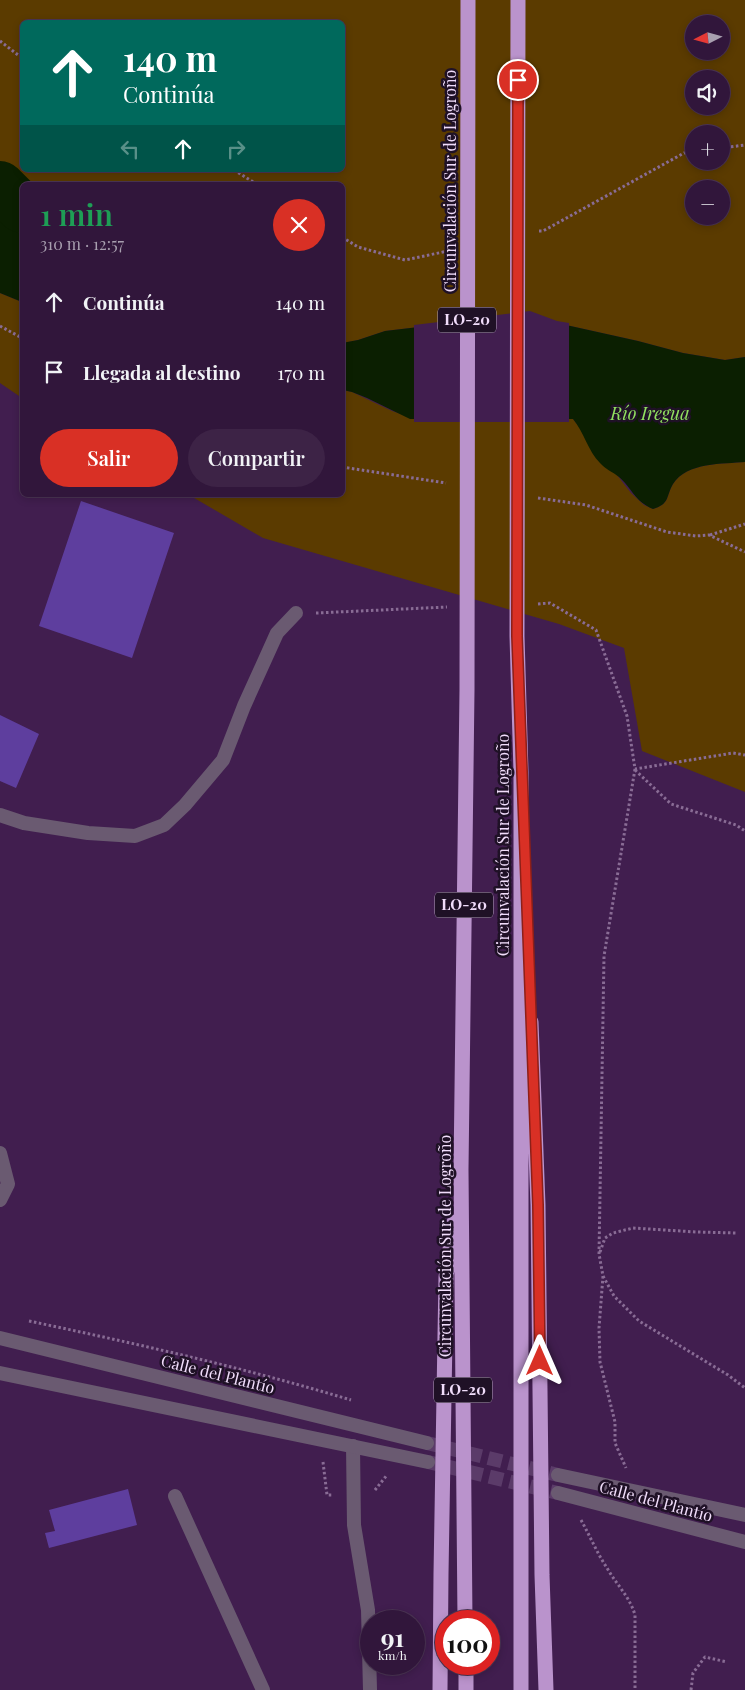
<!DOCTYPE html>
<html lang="es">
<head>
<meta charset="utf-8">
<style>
	:root { --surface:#31163b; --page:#3d2346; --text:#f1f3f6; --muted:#a89faf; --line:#4c3555; --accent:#d93025 }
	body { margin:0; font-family:"Playfair Display",serif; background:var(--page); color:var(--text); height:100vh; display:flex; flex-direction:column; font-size:19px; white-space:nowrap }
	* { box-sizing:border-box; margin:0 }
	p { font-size:16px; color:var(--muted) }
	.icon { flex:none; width:28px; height:28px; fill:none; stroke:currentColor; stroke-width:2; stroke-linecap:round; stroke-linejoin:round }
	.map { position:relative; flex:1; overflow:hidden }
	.drawer { position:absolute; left:20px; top:182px; width:325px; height:315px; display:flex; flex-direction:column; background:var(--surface); border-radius:8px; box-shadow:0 2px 8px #0003,0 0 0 1px var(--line) }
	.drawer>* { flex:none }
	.guide { position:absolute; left:20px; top:20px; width:325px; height:152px; border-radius:8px; box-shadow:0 2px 8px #0003,0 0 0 1px var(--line); background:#00695c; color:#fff; overflow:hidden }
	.needle { width:32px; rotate:264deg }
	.buttons { position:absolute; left:685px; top:15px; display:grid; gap:10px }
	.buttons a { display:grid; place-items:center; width:45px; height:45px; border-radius:50%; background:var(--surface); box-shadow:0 2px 8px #0003,0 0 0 1px var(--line); font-size:25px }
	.speed { position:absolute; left:360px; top:1610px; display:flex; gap:10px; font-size:25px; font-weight:700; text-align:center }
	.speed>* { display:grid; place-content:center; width:65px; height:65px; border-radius:50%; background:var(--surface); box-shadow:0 2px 8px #0003,0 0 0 1px var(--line); line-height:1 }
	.speed small { font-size:12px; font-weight:400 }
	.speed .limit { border:8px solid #d22; background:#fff; color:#111 }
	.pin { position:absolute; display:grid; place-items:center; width:42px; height:42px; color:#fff; margin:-21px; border:2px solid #fff; border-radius:50%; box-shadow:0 1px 5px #0007 }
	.me { position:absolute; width:55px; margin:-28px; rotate:0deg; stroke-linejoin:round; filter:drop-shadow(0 0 4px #0008) }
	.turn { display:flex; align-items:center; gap:18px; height:105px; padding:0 20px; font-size:22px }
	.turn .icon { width:65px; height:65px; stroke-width:2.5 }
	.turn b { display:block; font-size:35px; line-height:42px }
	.lanes { display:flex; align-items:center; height:48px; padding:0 20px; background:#0003; justify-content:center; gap:25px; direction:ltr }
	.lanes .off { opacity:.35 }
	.round { display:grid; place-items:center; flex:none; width:52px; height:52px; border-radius:26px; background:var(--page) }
	.headline { display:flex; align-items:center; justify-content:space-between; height:85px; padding:0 20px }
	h1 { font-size:30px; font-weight:600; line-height:38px; color:#1e9e55 }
	.action { display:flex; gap:10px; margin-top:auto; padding:10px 20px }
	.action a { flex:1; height:58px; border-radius:30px; background:var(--accent); color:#fff; font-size:20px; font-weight:600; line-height:58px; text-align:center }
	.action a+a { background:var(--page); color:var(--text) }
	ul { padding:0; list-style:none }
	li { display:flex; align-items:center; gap:15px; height:70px; padding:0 20px }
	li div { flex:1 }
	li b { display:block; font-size:19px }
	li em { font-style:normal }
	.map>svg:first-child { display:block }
	.green { fill:#5b3b00; fill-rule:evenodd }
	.water { fill:#0b1f01 }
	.pier { fill:#411e4f }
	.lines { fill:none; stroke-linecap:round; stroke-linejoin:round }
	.river { stroke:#0b1f01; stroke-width:50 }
	.building { fill:#5e3e9e }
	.minor-tunnel { stroke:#5b3b69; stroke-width:14; stroke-dasharray:14 7; stroke-linecap:butt }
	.path { stroke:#896c95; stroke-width:3; stroke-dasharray:2.5 2.5; stroke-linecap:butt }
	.service { stroke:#6a5a71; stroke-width:14 }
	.minor { stroke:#6a5a71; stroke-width:14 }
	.motorway { stroke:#ba93cc; stroke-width:15 }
	.route-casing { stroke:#8d1f18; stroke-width:12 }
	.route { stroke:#d93025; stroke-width:9 }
	.labels { text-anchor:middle; stroke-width:5; stroke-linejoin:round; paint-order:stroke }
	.shield { fill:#1f1126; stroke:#b2a0bb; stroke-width:1 }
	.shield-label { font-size:15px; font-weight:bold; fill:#f1ddfb }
	.street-label { font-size:16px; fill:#f1ddfb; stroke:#1f1126 }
	.water-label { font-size:18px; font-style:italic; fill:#91e060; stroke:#1f1126 }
</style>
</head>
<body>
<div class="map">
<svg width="745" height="1690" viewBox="0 0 745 1690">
	<rect width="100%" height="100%" fill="#411e4f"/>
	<path class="green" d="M0,0H745V357L725,360L683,353L638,341L557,323L530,314L385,331L358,340L343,343L342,185H22V237L0,206ZM22,22H342V170H22ZM694,24H721V51H694ZM694,79H721V106H694ZM694,134H721V161H694ZM694,189H721V216H694Z
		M0,293L22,302V398L0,383Z
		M342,390L352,392L392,411L419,420L573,419L631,493L644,505L653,509C670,504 666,496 673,484C687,462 723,464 745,462V792L642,751L624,648L559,624L263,538L189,495H342Z"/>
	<path class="water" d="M0,206L22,237V302L0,293Z
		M530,314L557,323L638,341L683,353L725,360L745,357V462C723,464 687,462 673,484C666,496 670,504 653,509C634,501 633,489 619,477C613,472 605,469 600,463C588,451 584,432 573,419H410L367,398L352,392L343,390L342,343L358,340L385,331Z"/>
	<path class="pier" d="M530,311L557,321L569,323V422H414V325Z"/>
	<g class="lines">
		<path class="river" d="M0,186L22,208"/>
	</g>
	<path class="building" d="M81,501L174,533L132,658L39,626Z
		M0,715L39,734L16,788L0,781Z
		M128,1489L137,1525L49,1548L45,1533L55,1531L49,1510Z"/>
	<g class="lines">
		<path class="minor-tunnel" d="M427,1443L558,1475
			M428,1462L558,1493"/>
		<path class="path" d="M0,41L22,58
			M721,148L745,145
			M234,170L258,185
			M539,231H543L684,153L694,152
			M342,237L358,247L405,260L448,251
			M0,326L22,338
			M342,467L446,483
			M538,498L586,505L667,532L696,536L709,535L745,552
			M710,535L745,524
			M538,604L550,603L596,630L627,716L635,769L733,753L745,755
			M316,613L447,607
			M635,769L604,956L599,1254L603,1276L614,1296L639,1321L728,1375L745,1388
			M635,770L671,804L736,825L745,831
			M600,1252L605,1238L613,1233L633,1228L696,1232L736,1233
			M603,1276L599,1328L600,1362L615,1422V1443L626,1468
			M29,1321C138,1344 245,1368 351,1400
			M323,1462L327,1495H333
			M375,1490L387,1475
			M581,1520C590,1536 597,1553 607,1568C616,1584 630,1597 635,1615V1690
			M691,1690L693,1673L705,1657L727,1662"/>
		<path class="service" d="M0,815L24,823L88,833L135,836L164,825L185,805L223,760L244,706L277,633L296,613
			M0,1153L8,1184L0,1200
			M353,1446L354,1525L368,1610L370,1690
			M175,1496L263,1690"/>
		<path class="minor" d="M0,1338L427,1443
			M0,1373L428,1462
			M558,1475L745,1515
			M558,1493L745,1542"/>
		<path class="motorway" d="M518,0L517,636L521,772V1690
			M531,1022L538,1205L542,1575L546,1690
			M465,1621L461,1170L467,690L468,0
			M466,1664V1690
			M440,1690L441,1574L446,1277L454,1222"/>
	</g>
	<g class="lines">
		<g class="route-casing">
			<path id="route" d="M518,80L517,636L538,1205L540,1361"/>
		</g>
		<use href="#route" class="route"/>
	</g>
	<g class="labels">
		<g class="shield">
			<rect x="438" y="307.5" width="58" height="25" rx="4"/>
			<rect x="435" y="892.5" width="58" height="25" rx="4"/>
			<rect x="434" y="1377.5" width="58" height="25" rx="4"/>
		</g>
		<g class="shield-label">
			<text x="467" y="325">LO-20</text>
			<text x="464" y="910">LO-20</text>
			<text x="463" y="1395">LO-20</text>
		</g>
		<g class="street-label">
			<text transform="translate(450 181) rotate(-90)" y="6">Circunvalación Sur de Logroño</text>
			<text transform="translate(503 845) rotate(-90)" y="6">Circunvalación Sur de Logroño</text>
			<text transform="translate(445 1246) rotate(-90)" y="6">Circunvalación Sur de Logroño</text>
			<text transform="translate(218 1374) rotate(14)" y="6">Calle del Plantío</text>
			<text transform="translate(656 1501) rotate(15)" y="6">Calle del Plantío</text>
		</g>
		<g class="water-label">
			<text x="650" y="420">Río Iregua</text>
		</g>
	</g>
</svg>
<div class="buttons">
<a><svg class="needle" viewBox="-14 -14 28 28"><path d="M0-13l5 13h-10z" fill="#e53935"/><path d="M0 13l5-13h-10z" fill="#a89faf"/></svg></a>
<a><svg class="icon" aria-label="sound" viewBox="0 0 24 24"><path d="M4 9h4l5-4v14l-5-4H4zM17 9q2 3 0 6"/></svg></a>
<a>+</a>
<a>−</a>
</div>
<div class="speed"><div>91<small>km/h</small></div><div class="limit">100</div></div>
<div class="pin" style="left:518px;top:80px;background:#d93025"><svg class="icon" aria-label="arrive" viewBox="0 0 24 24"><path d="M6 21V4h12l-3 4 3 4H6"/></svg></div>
<svg class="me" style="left:540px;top:1361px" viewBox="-20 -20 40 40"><path d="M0-17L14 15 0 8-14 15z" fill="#d93025" stroke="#fff" stroke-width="4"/></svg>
<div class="guide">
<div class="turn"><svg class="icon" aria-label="ahead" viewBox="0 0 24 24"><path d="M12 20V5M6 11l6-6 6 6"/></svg><div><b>140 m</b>Continúa</div></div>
<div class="lanes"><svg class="icon off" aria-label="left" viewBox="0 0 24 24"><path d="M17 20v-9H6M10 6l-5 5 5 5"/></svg><svg class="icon" aria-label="ahead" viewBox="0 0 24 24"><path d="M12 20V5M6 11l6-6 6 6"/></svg><svg class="icon off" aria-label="right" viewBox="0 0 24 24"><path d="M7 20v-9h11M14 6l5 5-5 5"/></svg></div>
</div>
<section class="drawer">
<div class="headline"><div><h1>1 min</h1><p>310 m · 12:57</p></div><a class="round" style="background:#d93025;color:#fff"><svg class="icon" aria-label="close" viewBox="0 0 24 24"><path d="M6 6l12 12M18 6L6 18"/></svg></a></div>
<ul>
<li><svg class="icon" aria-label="ahead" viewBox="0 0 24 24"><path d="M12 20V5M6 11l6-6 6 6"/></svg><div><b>Continúa</b></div><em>140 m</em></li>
<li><svg class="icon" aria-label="arrive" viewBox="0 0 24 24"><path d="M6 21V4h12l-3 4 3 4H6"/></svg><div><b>Llegada al destino</b></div><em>170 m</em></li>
</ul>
<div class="action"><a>Salir</a><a>Compartir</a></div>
</section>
</div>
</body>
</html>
